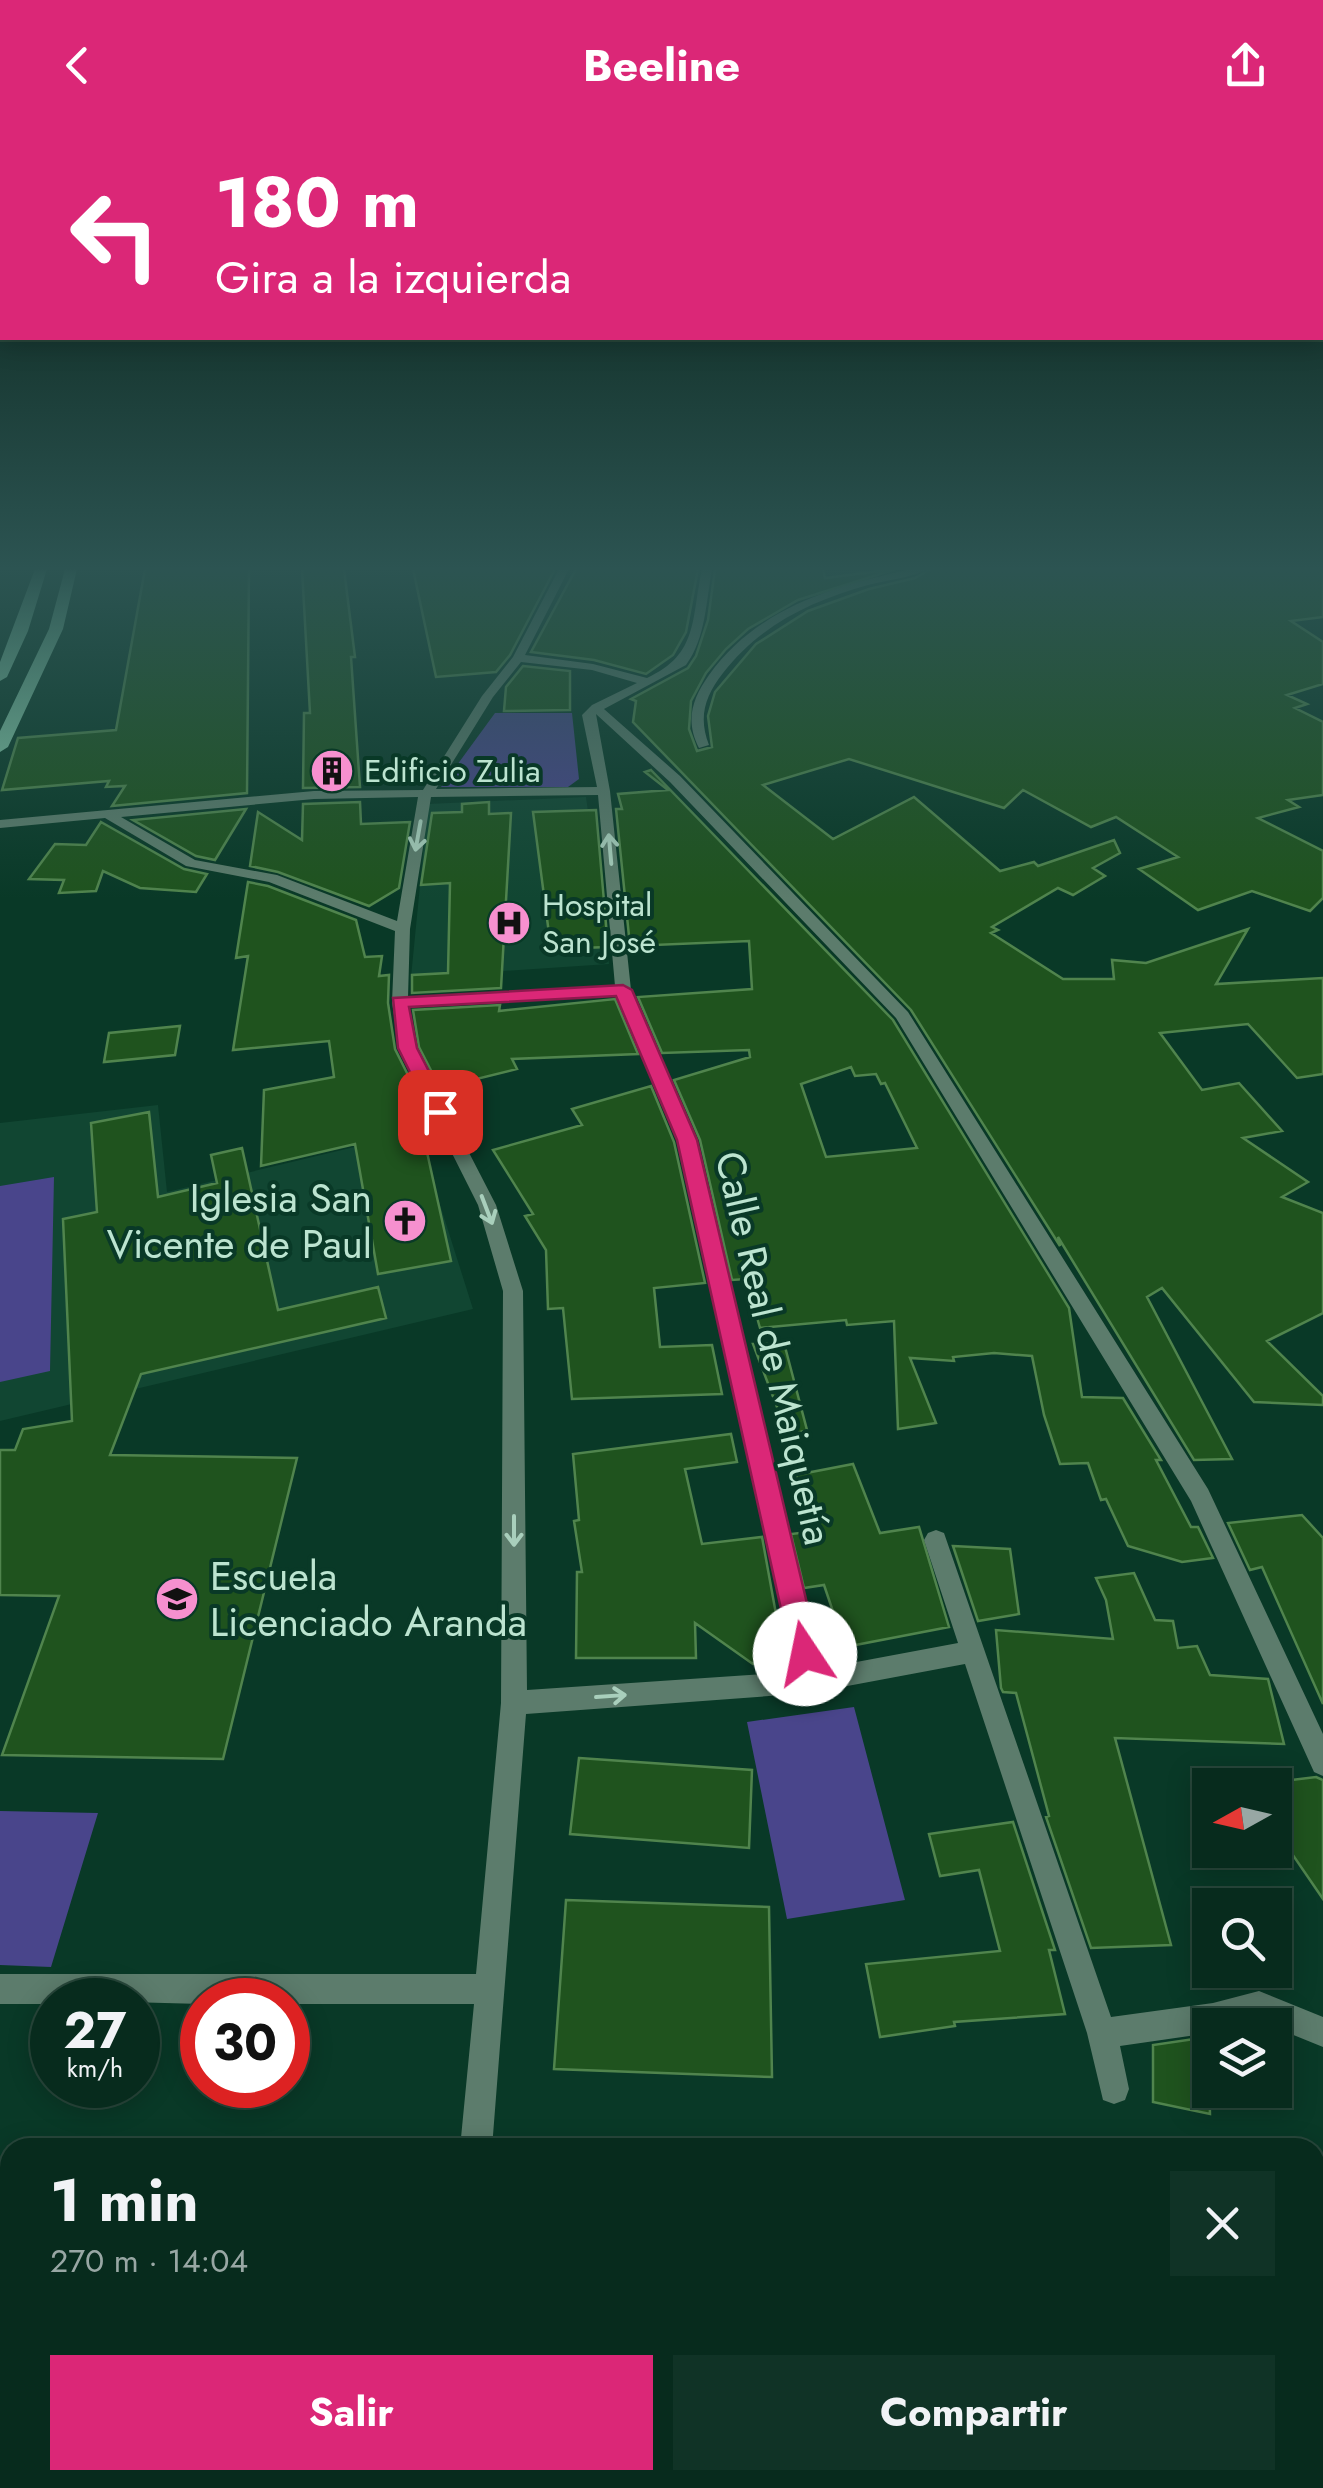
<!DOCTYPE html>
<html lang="es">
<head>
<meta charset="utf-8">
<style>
	:root { --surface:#072b1d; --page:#103326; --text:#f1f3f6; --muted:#98a7a4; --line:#28473b; --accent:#db2777 }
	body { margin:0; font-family:Jost,sans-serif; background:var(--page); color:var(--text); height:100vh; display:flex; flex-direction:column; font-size:38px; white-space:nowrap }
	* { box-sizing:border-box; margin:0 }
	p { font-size:32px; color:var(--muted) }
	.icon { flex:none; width:55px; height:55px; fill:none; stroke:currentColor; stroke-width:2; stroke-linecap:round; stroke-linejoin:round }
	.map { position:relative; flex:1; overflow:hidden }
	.panel { position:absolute; left:0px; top:2008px; width:1325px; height:352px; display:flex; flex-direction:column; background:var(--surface); border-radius:30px 30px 0 0; box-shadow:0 5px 25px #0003,0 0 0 2px var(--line) }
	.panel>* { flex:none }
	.hud { position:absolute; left:0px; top:0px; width:1325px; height:210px; box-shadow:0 5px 25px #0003,0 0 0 2px var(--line); background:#db2777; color:#fff; overflow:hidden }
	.needle { width:65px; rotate:262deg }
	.fabs { position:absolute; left:1192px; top:1638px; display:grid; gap:20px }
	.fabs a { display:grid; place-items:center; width:100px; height:100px; border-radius:0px; background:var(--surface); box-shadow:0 5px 25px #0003,0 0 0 2px var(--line); font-size:50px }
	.speed { position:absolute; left:30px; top:1848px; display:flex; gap:20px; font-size:50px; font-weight:700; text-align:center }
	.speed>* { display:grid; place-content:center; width:130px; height:130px; border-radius:50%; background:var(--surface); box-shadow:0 5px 25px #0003,0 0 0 2px var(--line); line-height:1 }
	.speed small { font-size:25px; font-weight:400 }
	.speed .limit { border:15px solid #d22; background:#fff; color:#111 }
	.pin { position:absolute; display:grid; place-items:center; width:85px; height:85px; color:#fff; margin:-42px; border-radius:20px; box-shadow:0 5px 15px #0006 }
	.me { position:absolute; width:110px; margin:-55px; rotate:349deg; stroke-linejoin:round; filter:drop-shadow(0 0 8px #0008) }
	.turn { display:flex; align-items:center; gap:35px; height:210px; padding:0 50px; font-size:45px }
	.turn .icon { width:130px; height:130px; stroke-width:2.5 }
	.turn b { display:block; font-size:70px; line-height:85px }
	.round { display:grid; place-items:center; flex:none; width:105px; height:105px; border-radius:0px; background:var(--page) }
	.head { display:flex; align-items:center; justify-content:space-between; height:170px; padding:0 50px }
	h1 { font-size:60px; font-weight:700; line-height:75px }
	.action { display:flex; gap:20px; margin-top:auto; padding:20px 50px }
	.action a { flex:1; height:115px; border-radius:0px; background:var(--accent); color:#fff; font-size:40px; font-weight:700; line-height:115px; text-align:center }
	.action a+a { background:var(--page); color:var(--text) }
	header { display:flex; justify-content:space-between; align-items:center; height:130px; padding:0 50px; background:var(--accent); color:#fff; font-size:45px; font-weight:700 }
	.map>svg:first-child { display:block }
	.built { fill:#114632 }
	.green { fill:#49458b }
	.building { fill:#1f531e; stroke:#50844d; stroke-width:2.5; fill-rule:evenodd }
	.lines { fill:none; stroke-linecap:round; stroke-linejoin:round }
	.minor { fill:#5c7c6c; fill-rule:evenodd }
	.primary { fill:#84c8a8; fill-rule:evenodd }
	.oneway { stroke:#a9cfbc }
	.route { fill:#db2777; stroke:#8e194d; stroke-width:2.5 }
	.labels { text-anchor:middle; stroke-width:8; stroke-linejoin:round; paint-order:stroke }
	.far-poi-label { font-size:32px; fill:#bce4d0; stroke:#093927; text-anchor:start }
	.poi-label { font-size:40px; fill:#bce4d0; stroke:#093927; text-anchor:end }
	.street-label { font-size:40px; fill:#bce4d0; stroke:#093927 }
</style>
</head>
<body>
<header><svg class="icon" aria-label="back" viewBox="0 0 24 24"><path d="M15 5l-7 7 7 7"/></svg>Beeline<svg class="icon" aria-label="share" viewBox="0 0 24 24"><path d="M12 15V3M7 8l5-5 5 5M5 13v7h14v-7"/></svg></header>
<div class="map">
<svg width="1323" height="2358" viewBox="0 0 1323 2358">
	<rect width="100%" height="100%" fill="#093927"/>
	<path class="built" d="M586,667L609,834L411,847L428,674Z
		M158,975L167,1062L417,1002L473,1179L0,1291V993Z"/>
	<path class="green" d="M495,583H572L579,649L568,657H441Z
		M54,1047L50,1241L0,1252V1056Z
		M854,1577L905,1770L787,1789L747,1592Z
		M0,1681L98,1683L51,1837L0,1835Z"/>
	<path class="building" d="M145,439H249L247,663L112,676L125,656L106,657L109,651L2,660L18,608L116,600Z
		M302,439H344L355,527H351L360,657L303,658L304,583H310Z
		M413,439H555L510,525L496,542L436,547Z
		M576,439H698L686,502L673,525L646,544L594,530L531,522Z
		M715,439H823L825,448L896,439L798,470L748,499L726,519L706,543L691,571L689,599L697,621L712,617L708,586L715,562L756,514L808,481L869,459L915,448L931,439H1323V487L1291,491L1323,512V554L1287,565L1307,574L1295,578L1323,592V665L1288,670L1299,677L1258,688L1323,721V768L1310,781L1252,761L1198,780L1139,739L1178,727L1116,687L1091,697L1023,660L1004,678L849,629L763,655L833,709L914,667L1000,741L1034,732L1038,736L1114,710L1120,723L1093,738L1105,746L1073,765L1058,758L992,797L998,800L991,803L1063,849H1114L1112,830L1146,833L1248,799L1216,854L1323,848V944L1297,948L1248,894L1160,903L1202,960L1239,953L1282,1001L1243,1008L1308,1052L1282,1067L1323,1083V1183L1267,1211L1323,1266V1275L1254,1272L1162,1158L1147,1167L1232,1329L1194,1330L1058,1107L1060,1116L911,880L633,592L636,571L631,569L688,538L696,526L708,490Z
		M523,536L570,541V580L504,581L506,557Z
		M651,640L893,890L1069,1178L1082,1267L1123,1268L1161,1330H1156L1191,1397H1198L1213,1428L1182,1432L1128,1416L1106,1369L1101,1370L1088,1333L1060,1334L1044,1285L1032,1226L994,1223L953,1227L954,1231L910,1228L936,1293L898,1299L894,1191L847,1195L846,1190L760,1198L746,1149L732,1150L700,1010L674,950L750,927L749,920L662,923L638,867L752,859L749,811L630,816L616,679H622L618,664L668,660L645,642ZM851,937L855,946L876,944L881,954L885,953L917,1018L826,1027L801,954Z
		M360,672L361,694L410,692L399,758L369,776L278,742L250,736L258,682L302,710L303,674Z
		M489,672V684L511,683L501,858L412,863V845L448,843L450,753L421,755L432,683L462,682V674Z
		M246,679L215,730L196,726L133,690Z
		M596,680L608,817L551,819L533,682Z
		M101,692L184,739L207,744L196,762L140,758L103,741L96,761L59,763L64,750L29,749L55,714L86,715Z
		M248,752L268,756L356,790L365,827L382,826L379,846L389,845L388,873L395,919L417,963L411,964L428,993L421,995L451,1131L378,1144L355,1014L261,1036L264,960L334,947L329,911L233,920L248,826L236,828Z
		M615,869L638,924L512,929L517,939L440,958L419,917L413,880L500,875L499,881Z
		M180,896L175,925L104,932L109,903Z
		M651,956L674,1012L705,1153L654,1158L660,1217L712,1215L722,1264L572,1269L563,1178L548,1179L546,1120L525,1086L533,1084L493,1020L582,995L572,979Z
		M149,982L158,1067L217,1053L211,1025L242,1018L278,1180L378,1157L386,1188L141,1244L110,1325L297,1328L223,1629L2,1625L59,1466L0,1465V1320H15L23,1299L72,1291L63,1089L97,1082L91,993Z
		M784,1213L807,1300L788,1306L753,1214Z
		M731,1304L737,1332L685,1339L702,1414L762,1407L782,1517L753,1534L695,1493L696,1528H576L577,1442H582L574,1391L579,1390L573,1324Z
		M853,1334L880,1403L919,1397L949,1497L845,1517L824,1455L804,1458L791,1404L817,1401L796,1345Z
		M1302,1385L1323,1408V1574L1262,1437L1250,1440L1228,1393Z
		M953,1416L1010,1419L1019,1484L978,1491Z
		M1134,1443L1155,1490L1173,1491L1178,1518L1197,1516L1210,1545L1268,1549L1284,1614L1115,1608L1171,1815L1091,1818L1046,1687L1049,1686L1016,1563L1003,1562L1001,1558L996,1500L1113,1509L1106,1470L1096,1448Z
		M579,1628L752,1640L749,1718L570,1704Z
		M1316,1647L1323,1650V1769L1284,1712L1275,1713V1652Z
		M1013,1692L1055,1820H1049L1065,1884L954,1892L955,1896L880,1907L866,1834L1000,1821L979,1740L940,1746L929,1704Z
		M566,1770L769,1777L772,1947L554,1939Z
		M1208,1907L1210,1984L1153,1972V1915Z"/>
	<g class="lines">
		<path class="minor" d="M559,439H569L525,525L593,534L647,548C699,524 691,489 702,439H712C706,471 706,508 686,535L604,579L680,646L908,882L1208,1359L1323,1604V1646L1314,1642L1191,1371L896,888L670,652L596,584L610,661L631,860L696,1011L819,1539L958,1513L924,1410L928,1403L936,1400L944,1403L1111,1887L1213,1873L1259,1861L1323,1887V1917L1259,1891L1243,1895H1210V1903L1120,1916L1129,1959L1125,1970L1114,1974L1103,1970L1087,1903L965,1534L810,1563L526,1584L492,2018H460L474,1874H288V1870H202V1874L52,1870V1874H0V1844H476L501,1573L503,1161L478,1075L399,918L392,872L395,801L269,752L186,736L105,688L0,698V690L314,661L423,660L482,566L513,527ZM521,532L592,540L637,553L592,575L582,585L597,657L436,659L493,567ZM598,665L615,856L408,867L410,799L431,667ZM418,667L397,791L277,745L195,730L121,687L314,669ZM617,865L678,1011L795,1542L527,1560L523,1161L496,1075L415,918L409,876Z
			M911,439H928C911,448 887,450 868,455C811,471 760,495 723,543C705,566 698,587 709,615L699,618C685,591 692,569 709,545C757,478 834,456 911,439Z
			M422,2350H458L457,2358H421Z"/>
		<path class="primary" d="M35,439H47L28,501L7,547L0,551V532Z
			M65,439H77L63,499L8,617L0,622V601L49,499Z"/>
	</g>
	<defs><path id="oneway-shaft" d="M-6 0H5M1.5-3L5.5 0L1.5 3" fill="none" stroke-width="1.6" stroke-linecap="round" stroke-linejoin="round" transform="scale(2.5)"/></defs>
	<g class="oneway">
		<use href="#oneway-shaft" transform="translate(418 706) rotate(100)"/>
		<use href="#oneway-shaft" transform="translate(610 719) rotate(-95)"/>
		<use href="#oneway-shaft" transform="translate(487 1080) rotate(69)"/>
		<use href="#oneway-shaft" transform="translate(514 1401) rotate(90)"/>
		<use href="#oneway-shaft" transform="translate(611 1566) rotate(-4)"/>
	</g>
	<linearGradient id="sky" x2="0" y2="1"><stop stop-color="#051f15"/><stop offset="0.57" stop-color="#2c5452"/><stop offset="1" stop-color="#2c5452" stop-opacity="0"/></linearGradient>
	<rect width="1323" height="769" fill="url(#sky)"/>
	<path class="route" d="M623,855L632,860L697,1010L819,1524L815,1533L805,1537L795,1533L791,1524L677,1010L616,866L409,877L417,918L450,982L440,988L430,982L398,918L393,868Z"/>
	<defs>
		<g id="building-disc" transform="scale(2.25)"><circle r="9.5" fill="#f690cf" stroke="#093927"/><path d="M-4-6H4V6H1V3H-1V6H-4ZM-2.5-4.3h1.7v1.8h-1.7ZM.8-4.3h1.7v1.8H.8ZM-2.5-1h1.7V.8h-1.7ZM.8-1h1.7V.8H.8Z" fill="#111"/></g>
		<g id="hospital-disc" transform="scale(2.25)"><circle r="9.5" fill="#f690cf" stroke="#093927"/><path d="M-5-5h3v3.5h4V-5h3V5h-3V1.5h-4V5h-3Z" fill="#111"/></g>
		<g id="church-disc" transform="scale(2.25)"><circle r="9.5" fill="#f690cf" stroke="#093927"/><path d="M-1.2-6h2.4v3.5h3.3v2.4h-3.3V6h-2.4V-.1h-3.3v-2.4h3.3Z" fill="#111"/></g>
		<g id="school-disc" transform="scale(2.25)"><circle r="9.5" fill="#f690cf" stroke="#093927"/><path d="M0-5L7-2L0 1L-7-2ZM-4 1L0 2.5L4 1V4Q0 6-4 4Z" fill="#111"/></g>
	</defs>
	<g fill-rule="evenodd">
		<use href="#building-disc" x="332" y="641"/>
		<use href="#hospital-disc" x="509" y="793"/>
		<use href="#church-disc" x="405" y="1091"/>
		<use href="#school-disc" x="177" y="1469"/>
	</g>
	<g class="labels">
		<g class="far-poi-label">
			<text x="364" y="652">Edificio Zulia</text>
			<text x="542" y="786">Hospital<tspan x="542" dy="37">San José</tspan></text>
		</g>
		<g class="poi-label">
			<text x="372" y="1082">Iglesia San<tspan x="372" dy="46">Vicente de Paul</tspan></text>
			<text x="210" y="1460" text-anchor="start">Escuela<tspan x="210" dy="46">Licenciado Aranda</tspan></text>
		</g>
		<g class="street-label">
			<text transform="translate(774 1218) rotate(77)" y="14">Calle Real de Maiquetía</text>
		</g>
	</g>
</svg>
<div class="fabs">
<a><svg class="needle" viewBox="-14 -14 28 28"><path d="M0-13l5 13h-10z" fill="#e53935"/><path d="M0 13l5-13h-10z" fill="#98a7a4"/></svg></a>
<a><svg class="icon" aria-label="search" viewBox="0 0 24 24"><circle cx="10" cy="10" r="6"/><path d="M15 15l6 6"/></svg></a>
<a><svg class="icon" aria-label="layers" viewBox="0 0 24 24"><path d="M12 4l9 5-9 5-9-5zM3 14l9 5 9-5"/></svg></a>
</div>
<div class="speed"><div>27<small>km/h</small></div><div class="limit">30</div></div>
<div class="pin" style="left:440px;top:982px;background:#d93025"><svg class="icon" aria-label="arrive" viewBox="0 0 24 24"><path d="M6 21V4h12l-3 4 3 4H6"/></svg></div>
<svg class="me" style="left:805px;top:1524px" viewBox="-20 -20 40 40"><circle r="19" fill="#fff"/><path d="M0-13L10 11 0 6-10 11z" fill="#db2777"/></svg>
<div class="hud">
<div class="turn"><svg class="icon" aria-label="left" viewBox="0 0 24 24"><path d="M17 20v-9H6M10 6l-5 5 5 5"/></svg><div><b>180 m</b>Gira a la izquierda</div></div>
</div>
<section class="panel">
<div class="head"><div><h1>1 min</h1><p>270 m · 14:04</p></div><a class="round"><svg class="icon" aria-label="close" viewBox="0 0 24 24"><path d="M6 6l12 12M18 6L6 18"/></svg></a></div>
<div class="action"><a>Salir</a><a>Compartir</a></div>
</section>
</div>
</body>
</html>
